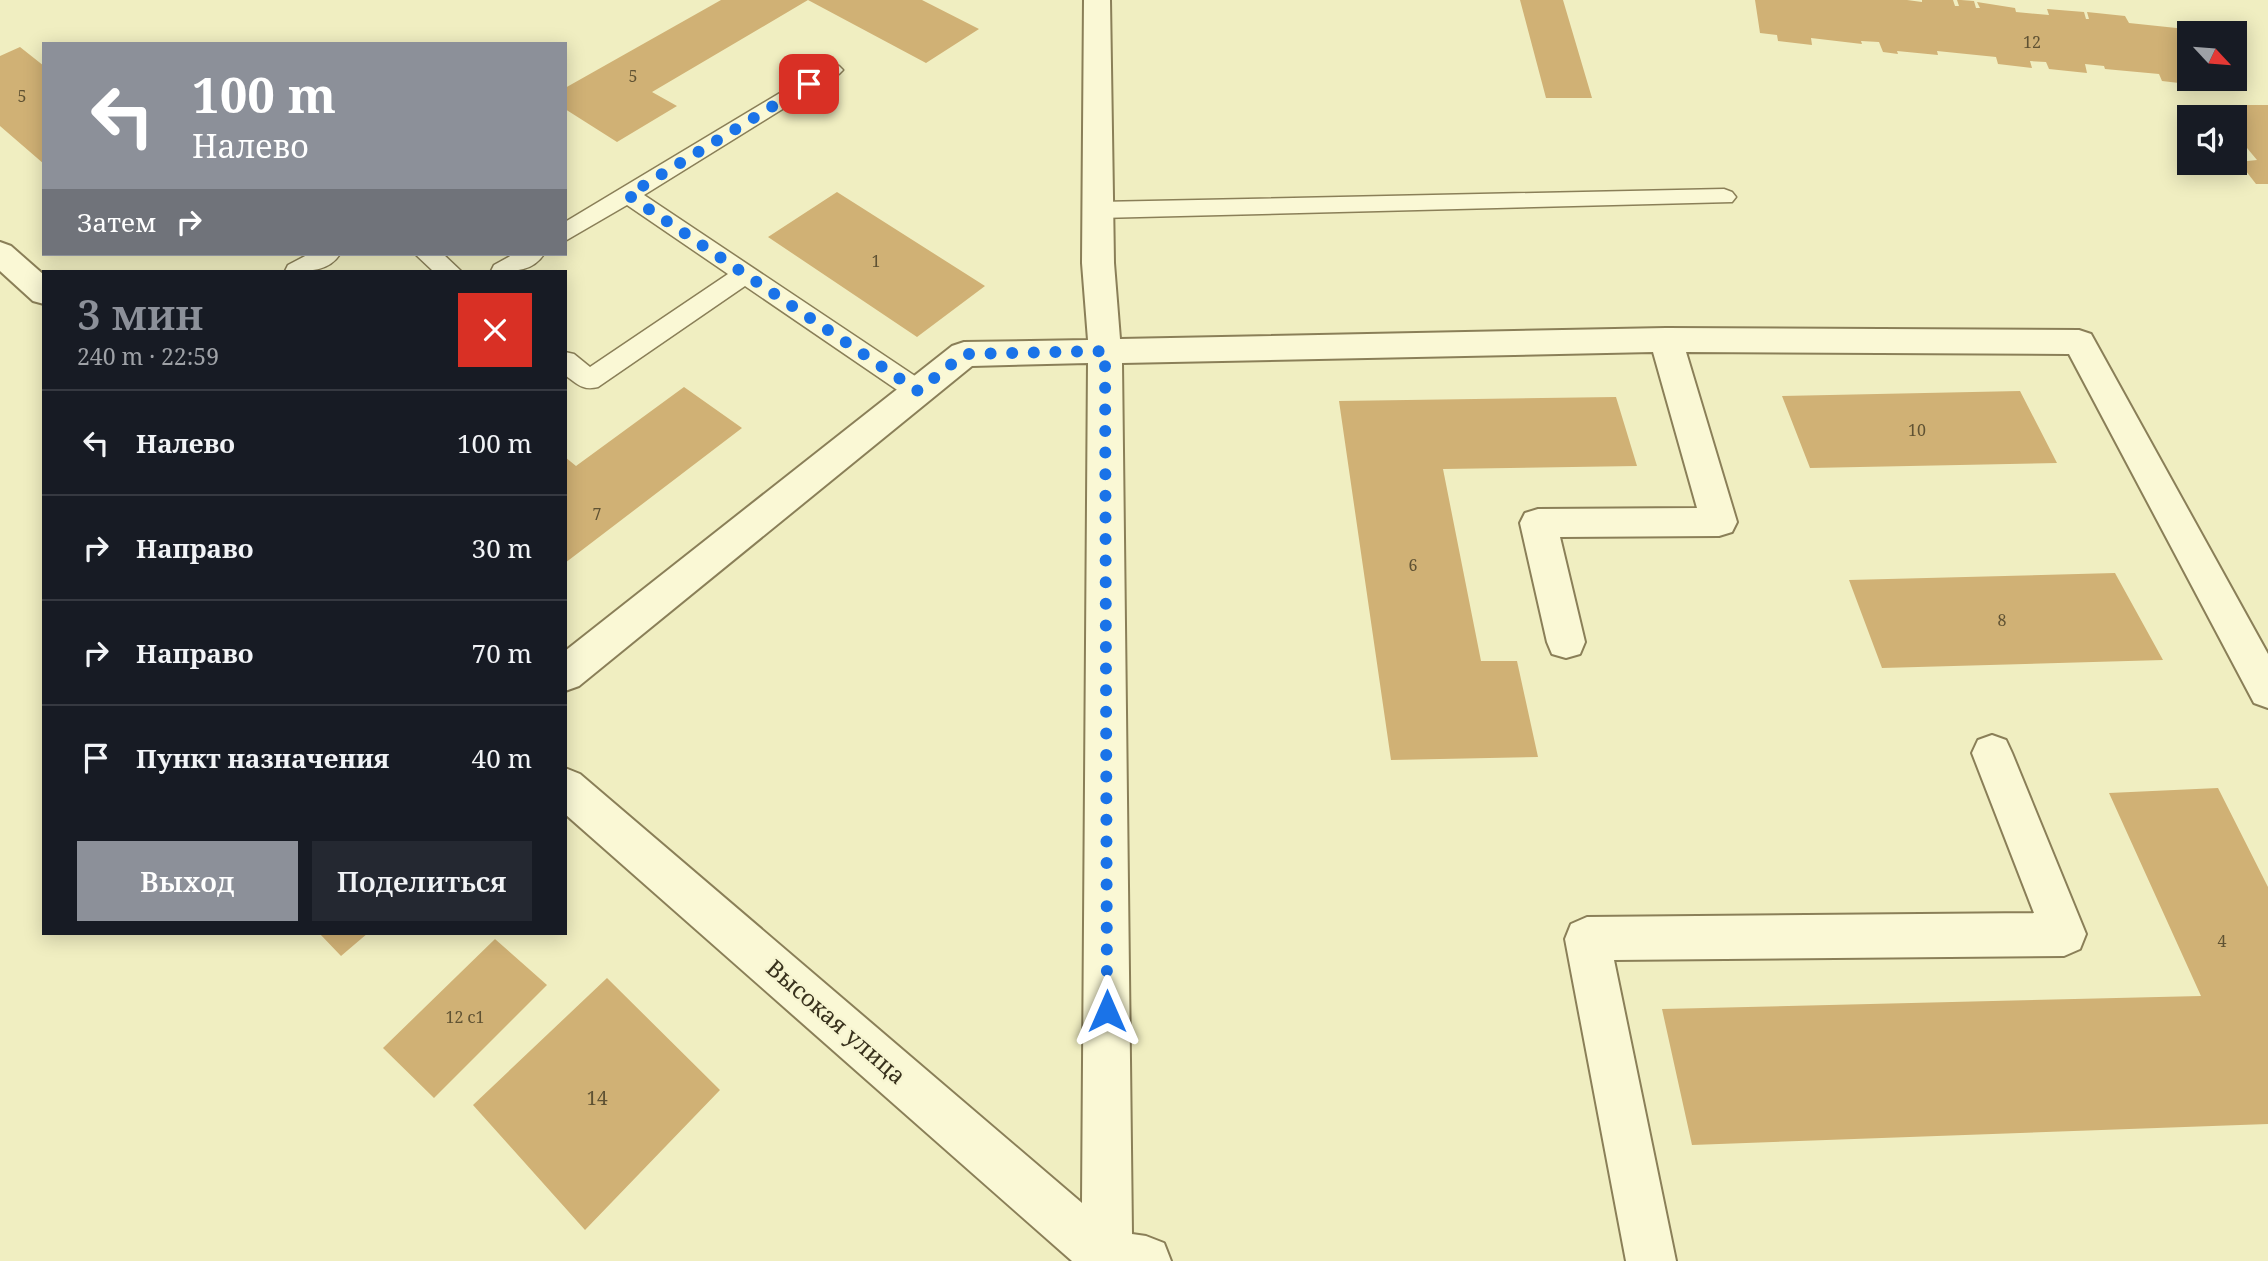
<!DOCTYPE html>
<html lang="ru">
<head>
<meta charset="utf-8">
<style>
	:root { --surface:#171b24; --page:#242831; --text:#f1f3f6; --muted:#9ea1a6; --line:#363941; --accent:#8c9099 }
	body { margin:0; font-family:"Noto Serif",serif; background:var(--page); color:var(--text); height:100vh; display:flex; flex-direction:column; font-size:26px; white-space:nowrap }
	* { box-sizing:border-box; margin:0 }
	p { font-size:23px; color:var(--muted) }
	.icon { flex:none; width:38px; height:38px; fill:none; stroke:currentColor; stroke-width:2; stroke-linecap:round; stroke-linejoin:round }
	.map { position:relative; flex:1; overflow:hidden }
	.side { position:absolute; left:42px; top:270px; width:525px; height:665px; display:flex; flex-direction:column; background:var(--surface); border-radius:0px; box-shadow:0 4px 18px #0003 }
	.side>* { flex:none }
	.top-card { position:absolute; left:42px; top:42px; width:525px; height:214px; border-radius:0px; box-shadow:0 4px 18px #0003; background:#8c9099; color:#fff; overflow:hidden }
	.needle { width:46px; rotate:116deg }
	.fabs { position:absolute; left:2177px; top:21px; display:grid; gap:14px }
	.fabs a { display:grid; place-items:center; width:70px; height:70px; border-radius:0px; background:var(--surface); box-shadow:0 4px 18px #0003; font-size:35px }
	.pin { position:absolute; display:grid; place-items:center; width:60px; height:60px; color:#fff; margin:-30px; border-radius:14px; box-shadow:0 4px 10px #0006 }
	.me { position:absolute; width:77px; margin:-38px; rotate:0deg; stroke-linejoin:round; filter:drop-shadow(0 0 5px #0008) }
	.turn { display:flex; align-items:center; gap:24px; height:147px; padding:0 35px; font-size:32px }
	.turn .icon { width:91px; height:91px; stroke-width:2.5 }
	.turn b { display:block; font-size:49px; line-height:60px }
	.then { display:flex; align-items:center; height:66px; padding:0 35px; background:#0003; gap:14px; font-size:26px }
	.round { display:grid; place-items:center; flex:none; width:74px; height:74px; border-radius:0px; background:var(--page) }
	.head { display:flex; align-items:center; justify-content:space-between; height:119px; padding:0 35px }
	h1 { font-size:42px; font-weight:600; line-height:52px; color:var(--accent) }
	.button { display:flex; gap:14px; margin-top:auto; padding:14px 35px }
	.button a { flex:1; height:80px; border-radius:0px; background:var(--accent); color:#fff; font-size:28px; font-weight:600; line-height:80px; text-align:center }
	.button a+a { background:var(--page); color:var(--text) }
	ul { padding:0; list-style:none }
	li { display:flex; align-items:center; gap:21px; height:105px; padding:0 35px; border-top:2px solid var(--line) }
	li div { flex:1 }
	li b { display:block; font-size:26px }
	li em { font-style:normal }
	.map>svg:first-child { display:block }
	.building { fill:#d0b175 }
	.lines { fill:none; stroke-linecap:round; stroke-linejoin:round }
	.lane-casing { stroke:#8a7f58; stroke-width:3 }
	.street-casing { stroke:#8a7f58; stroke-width:4 }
	.lane { fill:#faf8d5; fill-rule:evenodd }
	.street { fill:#faf8d5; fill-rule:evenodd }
	.route { stroke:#1a73e8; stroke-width:12; stroke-dasharray:0 21.6 }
	.labels { text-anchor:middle; stroke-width:5; stroke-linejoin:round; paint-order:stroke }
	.number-label { font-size:16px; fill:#5f5233 }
	.near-number-label { font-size:19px; fill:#5f5233 }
	.near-street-label { font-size:23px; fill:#39321d; stroke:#f7f5d1 }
</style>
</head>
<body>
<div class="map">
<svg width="2268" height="1261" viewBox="0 0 2268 1261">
	<rect width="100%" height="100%" fill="#f0eec1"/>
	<path class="building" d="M721,0H922L979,29L926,63L808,0L652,92L677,106L617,142L565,109V88Z
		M1520,0H1563L1592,98H1546Z
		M1755,0H1907L1922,2V0H1953L1955,6H1959L1957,0H1961L1974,1L1976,8H1980L1977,2L2015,8L2016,12L2049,15L2047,9L2084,12L2086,19H2089L2087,12L2125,16L2129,23L2186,29L2184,25L2194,26L2197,33H2189V79H2193L2196,85L2162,81L2159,74L2105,69L2104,66L2085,64L2087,73L2049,69L2046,62L2030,61L2032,68L1998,64L1996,57L1937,51L1938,55L1897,51L1898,54L1883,52L1879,42L1861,41L1862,44L1811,38L1812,45L1778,41L1777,35L1760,33Z
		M20,47L44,66V164L0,126V56Z
		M2210,105H2268V184H2256L2239,162L2257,160L2247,148H2240L2235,140V117H2207L2199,106Z
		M837,192L985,286L917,337L768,237Z
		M684,387L742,428L565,563V457L576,466Z
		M2020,391L2057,463L1810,468L1782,396Z
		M1616,397L1637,466L1443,469L1481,661H1517L1538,757L1391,760L1339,401Z
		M2115,573L2163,660L1882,668L1849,580Z
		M2218,788L2268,887V1124L1692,1145L1662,1009L2201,996L2109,793Z
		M319,933H368L341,956Z
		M495,939L547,985L434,1098L383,1048Z
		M607,978L720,1090L585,1230L473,1105Z"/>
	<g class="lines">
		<g class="lane-casing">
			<path id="lane" d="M832,64L839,66L843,70L839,74L644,195L927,384L931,391L927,398L918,401L909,398L745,286L598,387C583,391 577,384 565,375V352L574,354L590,367L728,274L627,205L565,241V222L825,66Z
				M1724,189L1732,192L1736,197L1732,202L1099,218L1091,215L1087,210L1091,205L1099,202Z
				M309,254H340C328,273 305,271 285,271L288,265Z
				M415,254H443L461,271H433Z
				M514,254H544C532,273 511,271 491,271L494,265Z"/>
		</g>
		<g class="street-casing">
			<path id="street" d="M1084,0H1110L1114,263L1120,339L1666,328L2079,330L2091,334L2268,654V708L2254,703L2069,354L1686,352L1737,522L1732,532L1719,536L1560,537L1585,642L1580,654L1566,658L1552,654L1547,642L1520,523L1525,513L1538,509L1697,508L1653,352L1122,363L1132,1234L1146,1236L1164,1243L1171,1261H1072L565,814V768L580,774L1082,1203L1088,363L972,366L579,686L565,691V651L952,346L964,342L1088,340L1082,263Z
				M0,242L11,246L44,275V304L33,301L0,271Z
				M1992,735L2006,740L2012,753L2086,934L2080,949L2064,956L1614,960L1676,1261H1626L1565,939L1571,924L1587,917L2034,913L1972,753L1978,740Z"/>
		</g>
		<use href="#lane" class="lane"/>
		<use href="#street" class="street"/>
	</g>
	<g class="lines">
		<path class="route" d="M809,84L628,195L918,391L964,354L1105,351L1107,1011"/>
	</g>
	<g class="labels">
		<g class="number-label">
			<text x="2032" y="48">12</text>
			<text x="633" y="82">5</text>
			<text x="22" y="102">5</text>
			<text x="876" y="267">1</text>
			<text x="1917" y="436">10</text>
			<text x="597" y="520">7</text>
			<text x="1413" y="571">6</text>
			<text x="2002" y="626">8</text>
			<text x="2222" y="947">4</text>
			<text x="465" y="1023">12 с1</text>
		</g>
		<g class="near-number-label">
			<text x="597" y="1105">14</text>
		</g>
		<g class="near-street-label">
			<text transform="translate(836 1022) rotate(41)" y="8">Высокая улица</text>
		</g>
	</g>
</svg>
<div class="fabs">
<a><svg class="needle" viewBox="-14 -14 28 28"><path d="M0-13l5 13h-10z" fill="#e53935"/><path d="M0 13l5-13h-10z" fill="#9ea1a6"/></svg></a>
<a><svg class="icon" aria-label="sound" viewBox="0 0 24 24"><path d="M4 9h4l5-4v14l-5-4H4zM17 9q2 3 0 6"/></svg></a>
</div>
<div class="pin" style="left:809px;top:84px;background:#d93025"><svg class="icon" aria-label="arrive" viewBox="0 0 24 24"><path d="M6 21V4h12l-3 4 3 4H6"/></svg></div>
<svg class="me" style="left:1107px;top:1011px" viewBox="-20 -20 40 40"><path d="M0-17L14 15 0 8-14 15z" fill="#1a73e8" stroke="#fff" stroke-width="4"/></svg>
<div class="top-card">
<div class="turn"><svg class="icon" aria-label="left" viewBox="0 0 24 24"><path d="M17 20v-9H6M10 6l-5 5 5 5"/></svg><div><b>100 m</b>Налево</div></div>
<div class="then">Затем<svg class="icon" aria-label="right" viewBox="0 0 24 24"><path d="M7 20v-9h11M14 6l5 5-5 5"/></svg></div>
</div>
<section class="side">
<div class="head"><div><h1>3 мин</h1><p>240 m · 22:59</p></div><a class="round" style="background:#d93025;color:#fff"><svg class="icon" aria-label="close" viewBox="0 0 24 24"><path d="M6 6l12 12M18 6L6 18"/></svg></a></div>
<ul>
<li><svg class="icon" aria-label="left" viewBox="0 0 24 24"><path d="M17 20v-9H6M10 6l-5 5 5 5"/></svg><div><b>Налево</b></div><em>100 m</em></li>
<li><svg class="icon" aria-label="right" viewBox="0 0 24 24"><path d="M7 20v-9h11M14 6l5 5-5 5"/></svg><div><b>Направо</b></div><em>30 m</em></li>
<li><svg class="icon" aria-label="right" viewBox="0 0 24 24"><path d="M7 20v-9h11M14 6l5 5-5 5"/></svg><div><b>Направо</b></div><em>70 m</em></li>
<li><svg class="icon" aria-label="arrive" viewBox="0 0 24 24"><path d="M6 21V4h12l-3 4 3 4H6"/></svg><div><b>Пункт назначения</b></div><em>40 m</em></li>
</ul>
<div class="button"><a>Выход</a><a>Поделиться</a></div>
</section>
</div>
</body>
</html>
